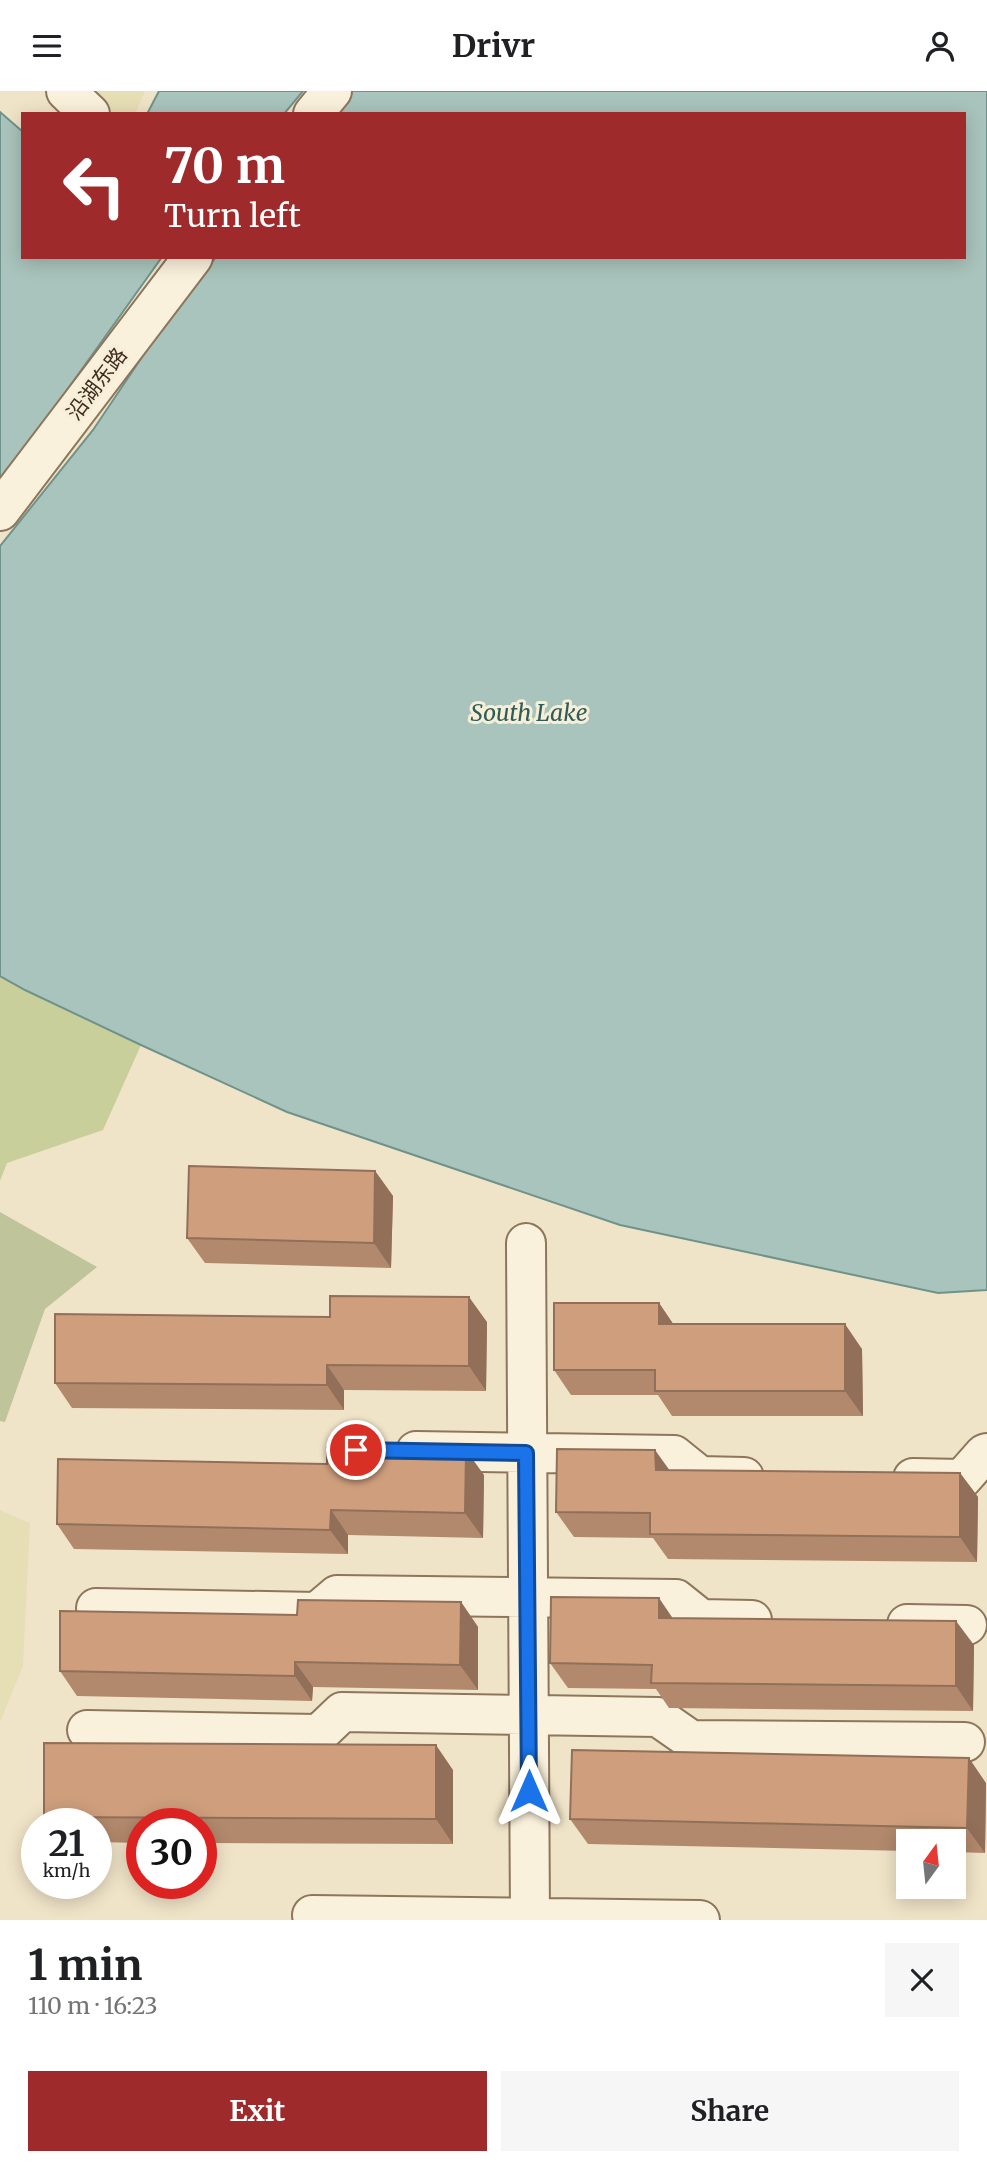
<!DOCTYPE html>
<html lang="en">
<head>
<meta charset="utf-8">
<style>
	:root { --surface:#fff; --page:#f6f6f6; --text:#202124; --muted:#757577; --accent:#9e2a2b }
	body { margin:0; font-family:Merriweather,"Noto Sans SC",serif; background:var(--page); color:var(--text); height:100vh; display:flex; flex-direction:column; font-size:26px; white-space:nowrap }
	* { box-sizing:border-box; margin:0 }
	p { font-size:23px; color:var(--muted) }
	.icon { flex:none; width:38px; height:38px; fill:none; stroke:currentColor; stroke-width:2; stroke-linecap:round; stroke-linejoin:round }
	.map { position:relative; height:1829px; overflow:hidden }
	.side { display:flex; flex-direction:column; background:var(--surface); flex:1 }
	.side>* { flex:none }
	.guide { position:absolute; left:21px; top:21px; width:945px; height:147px; border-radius:0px; box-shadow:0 4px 18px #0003; background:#9e2a2b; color:#fff; overflow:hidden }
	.needle { width:46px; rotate:15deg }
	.controls { position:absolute; left:896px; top:1738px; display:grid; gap:14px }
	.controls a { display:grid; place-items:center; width:70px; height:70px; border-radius:0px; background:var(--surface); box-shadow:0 4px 18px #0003; font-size:35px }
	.speed { position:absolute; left:21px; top:1717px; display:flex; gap:14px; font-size:35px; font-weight:700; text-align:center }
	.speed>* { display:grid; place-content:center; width:91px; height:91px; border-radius:50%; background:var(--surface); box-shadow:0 4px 18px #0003; line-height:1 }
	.speed small { font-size:18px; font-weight:400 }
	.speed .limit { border:10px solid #d22; background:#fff; color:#111 }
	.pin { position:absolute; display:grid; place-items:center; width:60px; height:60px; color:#fff; margin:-30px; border:4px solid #fff; border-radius:50%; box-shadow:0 2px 7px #0007 }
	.me { position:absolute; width:77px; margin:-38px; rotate:0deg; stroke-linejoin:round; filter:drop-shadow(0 0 5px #0008) }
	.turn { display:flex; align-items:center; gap:24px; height:147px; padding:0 28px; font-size:32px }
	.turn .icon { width:91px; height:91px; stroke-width:2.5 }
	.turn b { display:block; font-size:49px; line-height:60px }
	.round { display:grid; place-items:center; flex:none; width:74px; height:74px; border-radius:0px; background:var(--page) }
	.overview { display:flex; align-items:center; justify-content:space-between; height:119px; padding:0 28px }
	h1 { font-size:42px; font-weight:700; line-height:52px }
	.action { display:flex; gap:14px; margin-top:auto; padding:14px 28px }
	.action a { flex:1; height:80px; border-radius:0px; background:var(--accent); color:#fff; font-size:28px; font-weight:700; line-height:80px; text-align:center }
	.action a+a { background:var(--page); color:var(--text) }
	header { display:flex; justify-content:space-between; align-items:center; height:91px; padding:0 28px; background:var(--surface); font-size:32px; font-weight:700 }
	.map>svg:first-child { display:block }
	.farmland { fill:#e6deb5 }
	.green { fill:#c9cf9b }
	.cemetery { fill:#bfc49a }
	.water { fill:#a9c4bc; stroke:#6f938a; stroke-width:2 }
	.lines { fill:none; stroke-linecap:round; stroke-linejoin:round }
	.minor-casing { stroke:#8d765c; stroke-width:42 }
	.minor { stroke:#faf1dc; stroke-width:38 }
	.wall { fill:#b2896c }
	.shaded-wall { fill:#916f58 }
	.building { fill:#cf9f7d; stroke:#916f58; stroke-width:2 }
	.route-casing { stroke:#114b97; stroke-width:18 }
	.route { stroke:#1a73e8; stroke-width:12 }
	.labels { text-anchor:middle; stroke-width:6; stroke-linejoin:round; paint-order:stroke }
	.street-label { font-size:21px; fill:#3d2e20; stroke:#f7eed8 }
	.water-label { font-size:23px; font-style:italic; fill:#2f5d5a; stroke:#f7eed8 }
</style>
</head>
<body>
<header><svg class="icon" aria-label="menu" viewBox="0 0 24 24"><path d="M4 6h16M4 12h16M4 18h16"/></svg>Drivr<svg class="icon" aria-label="person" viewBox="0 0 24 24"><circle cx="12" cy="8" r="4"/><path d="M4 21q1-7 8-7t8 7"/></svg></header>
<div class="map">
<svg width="987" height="1829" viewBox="0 0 987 1829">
	<rect width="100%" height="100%" fill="#f0e4c8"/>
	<path class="farmland" d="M66,0H145L135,23H90Z
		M0,1419L30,1432L23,1575L0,1631Z"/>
	<path class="green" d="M0,885L25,899L141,954L103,1039L7,1072L0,1090Z"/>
	<path class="cemetery" d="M0,1121L97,1176L45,1218L5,1331L0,1330Z"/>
	<path class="water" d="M159,0H303L284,23H147Z
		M351,0H987V1199L938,1202L620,1134L287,1021L141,954L25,899L0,885V455L93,339L175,217L216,166H964V23H333Z
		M0,21L23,41V166H162L0,393Z"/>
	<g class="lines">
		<g class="minor-casing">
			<path id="minor" d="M66,0L90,23
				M313,23L332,0
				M0,420L193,166
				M526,1152L530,1827
				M416,1360L674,1364L700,1385L744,1386
				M913,1387L962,1388L984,1363L987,1362
				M96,1517L317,1521L337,1504L676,1508L701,1528L752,1529
				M907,1533L967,1534
				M87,1639L319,1643L342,1621L658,1626L691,1649L965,1651
				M312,1824L700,1829"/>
		</g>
		<use href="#minor" class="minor"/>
	</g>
	<path class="wall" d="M375,1080L393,1105L391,1177L205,1172L187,1147Z
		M659,1212L673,1233L862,1258L863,1325H672L658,1304H571L554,1279Z
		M487,1231L486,1300L344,1299V1319L72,1317L55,1292Z
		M669,1379L960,1382L978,1406L977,1471L668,1468L653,1447L574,1446L556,1421Z
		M484,1384L483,1447L348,1444V1463L74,1458L57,1433Z
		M461,1511L478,1536V1599L313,1596L312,1610L77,1605L60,1580L297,1524Z
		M672,1527L974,1554L973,1620L669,1617L656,1598L568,1597L550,1572Z
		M453,1679V1753L201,1752V1732H142V1752L96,1751V1732H48L44,1726Z
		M986,1692L985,1762L954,1761V1750H908V1760L588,1753L570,1728Z"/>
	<path class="shaded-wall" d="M375,1080L393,1105L391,1177L374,1152Z
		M469,1206L487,1231L486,1300L469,1275Z
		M659,1212L676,1237L659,1233Z
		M845,1233L862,1258L863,1325L845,1300Z
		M327,1274L344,1299V1319L327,1294Z
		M466,1359L484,1384L483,1447L465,1422Z
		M655,1359L673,1384L656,1379Z
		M960,1382L978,1406L977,1471L960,1446Z
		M331,1419L348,1444V1463L330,1439Z
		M659,1507L676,1532L659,1527Z
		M461,1511L478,1536V1599L460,1574Z
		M956,1530L974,1554L973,1620L956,1595Z
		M295,1571L313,1596L312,1610L295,1585Z
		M436,1654L453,1679V1753L436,1728Z
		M969,1667L986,1692L985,1762L967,1737Z"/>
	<path class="building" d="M189,1075L375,1080L374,1152L187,1147Z
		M330,1205L469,1206V1275L327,1274V1294L55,1292V1223L330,1226Z
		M554,1212H659V1233H845V1300H655V1279H554Z
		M327,1356L466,1359L465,1422L331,1419L330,1439L57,1433L58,1368L327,1373Z
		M557,1358L655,1359L656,1379L960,1382V1446L650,1443V1422L556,1421Z
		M551,1506L659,1507V1527L956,1530V1595L651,1592L652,1574L550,1572Z
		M298,1509L461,1511L460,1574L295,1571V1585L60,1580V1520L297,1524Z
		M44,1652L436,1654V1728L44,1726Z
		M572,1659L969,1667L967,1737L570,1728Z"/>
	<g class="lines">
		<g class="route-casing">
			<path id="route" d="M356,1359L526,1362L529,1700"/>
		</g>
		<use href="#route" class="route"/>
	</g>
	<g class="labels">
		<g class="street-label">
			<text transform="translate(97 293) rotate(-53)" y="7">沿湖东路</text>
		</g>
		<g class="water-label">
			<text x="529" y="630">South Lake</text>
		</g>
	</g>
</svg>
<div class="controls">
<a><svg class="needle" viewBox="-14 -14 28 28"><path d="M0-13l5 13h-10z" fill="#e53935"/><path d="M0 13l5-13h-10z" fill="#757577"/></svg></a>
</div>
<div class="speed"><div>21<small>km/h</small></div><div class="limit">30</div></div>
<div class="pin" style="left:356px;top:1359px;background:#d93025"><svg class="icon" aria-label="arrive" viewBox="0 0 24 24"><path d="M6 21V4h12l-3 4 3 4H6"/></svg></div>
<svg class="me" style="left:529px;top:1700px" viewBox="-20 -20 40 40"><path d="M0-17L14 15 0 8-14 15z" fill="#1a73e8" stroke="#fff" stroke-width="4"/></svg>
<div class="guide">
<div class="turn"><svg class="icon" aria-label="left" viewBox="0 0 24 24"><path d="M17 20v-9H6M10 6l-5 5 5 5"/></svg><div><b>70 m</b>Turn left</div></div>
</div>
</div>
<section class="side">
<div class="overview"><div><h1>1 min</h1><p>110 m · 16:23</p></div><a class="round"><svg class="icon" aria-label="close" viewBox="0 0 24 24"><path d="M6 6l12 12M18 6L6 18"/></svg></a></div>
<div class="action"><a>Exit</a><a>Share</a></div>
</section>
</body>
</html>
